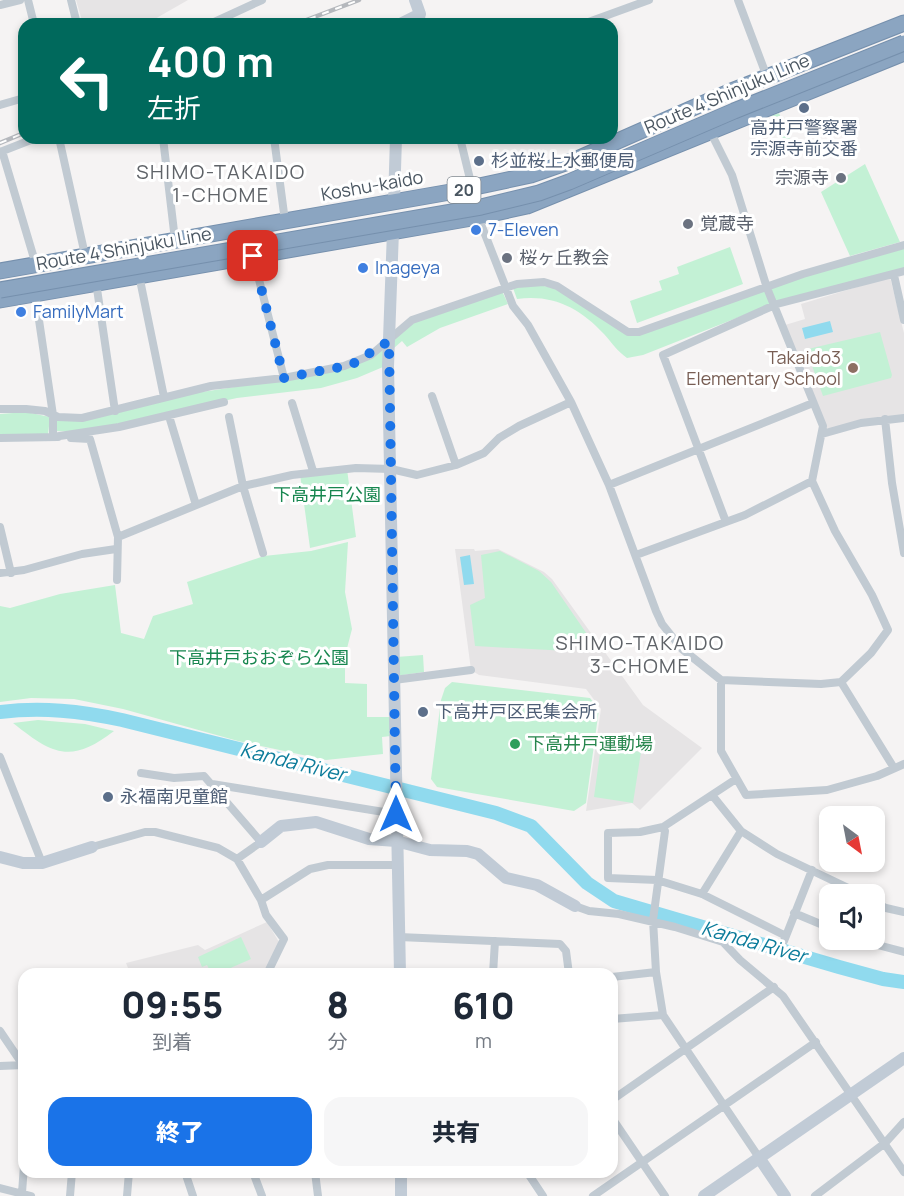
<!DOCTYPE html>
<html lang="ja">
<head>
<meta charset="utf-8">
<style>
	:root { --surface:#fff; --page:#f6f6f7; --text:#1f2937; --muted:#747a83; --accent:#1a73e8 }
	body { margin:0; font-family:Manrope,"Noto Sans JP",sans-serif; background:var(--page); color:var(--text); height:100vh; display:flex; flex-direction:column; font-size:22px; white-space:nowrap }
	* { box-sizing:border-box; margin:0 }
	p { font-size:20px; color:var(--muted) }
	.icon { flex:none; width:33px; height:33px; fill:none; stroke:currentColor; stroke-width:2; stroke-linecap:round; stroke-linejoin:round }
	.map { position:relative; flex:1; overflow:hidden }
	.details { position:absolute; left:18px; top:968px; width:600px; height:210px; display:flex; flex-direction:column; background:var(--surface); border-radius:18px; box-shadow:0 3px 9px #0003 }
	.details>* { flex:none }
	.top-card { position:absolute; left:18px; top:18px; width:600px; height:126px; border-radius:18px; box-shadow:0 3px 9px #0003; background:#00695c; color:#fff; overflow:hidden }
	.needle { width:39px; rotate:148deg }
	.buttons { position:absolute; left:819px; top:806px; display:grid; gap:12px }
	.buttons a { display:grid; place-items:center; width:66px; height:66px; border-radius:12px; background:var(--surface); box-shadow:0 3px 9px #0003; font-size:30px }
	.pin { position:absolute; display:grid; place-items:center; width:51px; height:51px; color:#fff; margin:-26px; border-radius:12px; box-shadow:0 3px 9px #0006 }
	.me { position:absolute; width:66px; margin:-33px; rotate:0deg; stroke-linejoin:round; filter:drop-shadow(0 0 4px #0008) }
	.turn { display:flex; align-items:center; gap:21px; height:126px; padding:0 30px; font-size:27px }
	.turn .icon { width:78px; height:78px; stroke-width:2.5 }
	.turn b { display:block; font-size:42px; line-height:51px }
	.eta { display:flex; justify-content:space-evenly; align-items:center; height:102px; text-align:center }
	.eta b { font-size:36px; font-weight:800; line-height:42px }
	.button { display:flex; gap:12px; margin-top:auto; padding:12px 30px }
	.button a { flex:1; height:69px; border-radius:18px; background:var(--accent); color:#fff; font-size:24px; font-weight:800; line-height:69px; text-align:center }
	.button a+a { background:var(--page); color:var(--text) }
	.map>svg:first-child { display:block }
	.education { fill:#e6e4e5 }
	.green { fill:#c3f1d5 }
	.water { fill:#90daee }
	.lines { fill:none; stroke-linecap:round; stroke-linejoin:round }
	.river { stroke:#90daee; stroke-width:14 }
	.highway-casing { stroke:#7690ad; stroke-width:17 }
	.street { stroke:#c1cad2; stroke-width:8 }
	.secondary { stroke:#c1cbd6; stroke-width:12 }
	.highway { stroke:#8ba5c1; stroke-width:15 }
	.rail-casing { stroke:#b5b8bd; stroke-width:4.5 }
	.rail { stroke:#fff; stroke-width:2; stroke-dasharray:7; stroke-linecap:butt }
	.highway-bridge-casing { stroke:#7690ad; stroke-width:17; stroke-linecap:butt }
	.highway-bridge { stroke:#8ba5c1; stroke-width:15 }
	.route { stroke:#1a73e8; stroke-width:10; stroke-dasharray:0 18 }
	.service-dot { fill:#5c6f8a; stroke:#fff; stroke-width:2 }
	.worship-dot { fill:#6b7280; stroke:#fff; stroke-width:2 }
	.shop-dot { fill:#3f7fe0; stroke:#fff; stroke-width:2 }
	.education-dot { fill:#8d6e63; stroke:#fff; stroke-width:2 }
	.leisure-dot { fill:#2e9e5b; stroke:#fff; stroke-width:2 }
	.labels { text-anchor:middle; stroke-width:6; stroke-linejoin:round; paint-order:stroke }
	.shield { fill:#fff; stroke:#808990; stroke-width:1.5 }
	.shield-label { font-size:16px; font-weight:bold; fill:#4a5661 }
	.street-label { font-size:18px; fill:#4a5661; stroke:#fff }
	.service-label { font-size:18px; fill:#4e5e75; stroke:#fff; text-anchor:start }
	.worship-label { font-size:18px; fill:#5b616d; stroke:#fff; text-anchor:start }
	.shop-label { font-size:18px; fill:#366cbe; stroke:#fff; text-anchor:start }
	.education-label { font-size:18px; fill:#785e54; stroke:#fff; text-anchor:end }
	.park-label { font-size:18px; fill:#17864f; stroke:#fff }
	.leisure-label { font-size:18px; fill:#27864d; stroke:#fff; text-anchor:start }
	.neighbourhood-label { font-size:20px; letter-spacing:1.5px; fill:#5f6368; stroke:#fff }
	.water-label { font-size:20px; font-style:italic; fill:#0c7c9b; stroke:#fff }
</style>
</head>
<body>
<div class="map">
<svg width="904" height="1196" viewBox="0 0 904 1196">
	<rect width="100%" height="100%" fill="#f5f3f3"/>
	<path class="education" d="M76,0H188L146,24L140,22L83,24Z
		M890,277L904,333V416L826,429L785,325L805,319L801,304Z
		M455,549H474L475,551L498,549L544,572L552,579L643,705L702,748L640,810L632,803L586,811L601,709L586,689L479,675L471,670Z
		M267,922L279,942L264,973H130L126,963L198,945L205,950Z"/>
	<path class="green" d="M779,113L791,142L784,145L771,116Z
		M865,164L900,242L850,256L821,192Z
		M904,245V271L777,304L771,289L774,286Z
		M730,247L743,284L637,323L630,301L662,290L659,281L679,274L677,267Z
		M539,285L558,289L634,336L765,289L770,305L643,355L627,358C617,351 612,343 604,334C580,308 553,294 517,299L513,288Z
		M502,291L508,304L440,328L407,347L402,341L394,348V339L413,323Z
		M880,332L892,375L891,378L823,396L807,352L808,349Z
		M383,350V367L357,378L321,388L237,398L80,432L55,431L56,420L182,395L307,376Z
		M26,412L50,417L48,435L0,434V414Z
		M347,469L356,537L310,548L300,474Z
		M348,542L345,592L352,629L345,656V683L367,684V717H391V736L382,737L383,754L326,760L238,741L123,709L74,699L31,698L0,702V606L10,608L60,594L115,585L121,633L144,639L153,616L193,604L187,582L264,556L311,551Z
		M500,551L539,571L551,582L589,637L568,651L475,646L470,605L485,598L481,555Z
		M423,655L424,672L396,676V657Z
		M452,682L590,698L599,709L586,803L574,811L437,787L431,779L441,700L445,688Z
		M38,720L85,724L114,731C71,764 53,755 13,723Z
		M601,746L641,752L633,803L594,797Z
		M241,937L251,959L219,973H211L207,965L202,967L198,957Z"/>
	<path class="water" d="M830,321L833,332L805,339L802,328Z
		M470,555L474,584L464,585L460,557Z"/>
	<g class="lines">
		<path class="river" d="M0,712C42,707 80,711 122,720L496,813L531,826L587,883L614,901L839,967L883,979L904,982"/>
		<g class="highway-casing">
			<path id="highway" d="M0,271L456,191L531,175L577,159L729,92L904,23
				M0,300L472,218L527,206L904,53"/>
		</g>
		<path class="street" d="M28,0L34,24
			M71,0L77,24
			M738,0L767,77
			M0,5L20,0
			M420,14L423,24
			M210,24L262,0
			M583,24L649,0
			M0,105L24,98
			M59,138L85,255
			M163,138L175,240
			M274,138L285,221
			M460,138L481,224L513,306L528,325L571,402L609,485L656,611L662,624L682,649L721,680L821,684L841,682L871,653L888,630L872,595L835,531L812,481L823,426L767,288L732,175L710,131
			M2,151L36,265
			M0,152L36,138
			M253,256L284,378
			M139,275L164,397
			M894,275L904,320
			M96,282L115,411
			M35,293L53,415V437L119,427L224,402
			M432,396L456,465
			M292,403L313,471
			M0,409H26L45,411L58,417L82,418L211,386L284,378L344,366L371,355L412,320L517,284L544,282L557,286L628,332H639L803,274L904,245
			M169,416L196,505
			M229,417L243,486L263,553
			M885,419L892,483L904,553
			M822,434L861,423L904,418
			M0,438L58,437
			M71,438L90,439L118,537L117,580
			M609,485L813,403
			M726,522L663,355L777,304L904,271
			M0,527L11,573
			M118,537L243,486L292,475L356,468L391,469L417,475L456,465L484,453L499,438L519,426L571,402
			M636,555L745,515L812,481
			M0,573L24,570L82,554L116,549
			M394,680L471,670
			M721,680V751L746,795L827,790L877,776L904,764
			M841,682L894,768
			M0,757L42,863
			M141,773L174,778L204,776L261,842L237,859
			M736,779L663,827L640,832L608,833V878L657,880L702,894L786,936
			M212,784L396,814
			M712,795L741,831L777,854L861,894
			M663,827L665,831L653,920L656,972L663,1015L760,1159
			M92,847L145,832H155L218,848L237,859L261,900L266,915L284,939L267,974
			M702,894L741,831
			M261,900L310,869L328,865H397
			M874,902L886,908L904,912
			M575,906L589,911L619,914L675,927L723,942L740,960L783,996L904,1172
			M794,913L830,928
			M399,937L560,944L566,951L569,974
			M855,939L904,952
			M784,941L812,870
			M493,974L495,941
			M612,977L656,972
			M612,1019L663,1015
			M0,1031L23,1065
			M0,1066L24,1065
			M612,1100L774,987
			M612,1118L665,1196
			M185,1172L193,1196
			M253,1172L262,1196
			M315,1172L318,1196
			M527,1172L543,1196
			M0,1188L31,1196
			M22,1193L24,1165
			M70,1196L72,1172
			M127,1196L129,1172
			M593,1196L816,1042
			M815,1196L885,1143L904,1122"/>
		<path class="secondary" d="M400,24L420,14L415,0
			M394,201L396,138
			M393,231L388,366L400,974
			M261,842L281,826L316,822L369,839L396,841L430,850L467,851L478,854L506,878L537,885L575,906
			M0,857L23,863H42L92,847
			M760,1159L785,1196
			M401,1172V1196
			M704,1196L904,1058"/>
		<use href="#highway" class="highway"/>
		<g class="rail-casing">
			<path id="rail" d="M296,24L359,0
				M0,143L24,133"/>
		</g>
		<use href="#rail" class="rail"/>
		<g class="highway-bridge-casing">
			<path id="highway-bridge" d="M0,290L481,207L539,193L569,182L734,111L904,43"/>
		</g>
		<use href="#highway-bridge" class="highway-bridge"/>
	</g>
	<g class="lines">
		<path class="route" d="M253,256L284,378L351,365L389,341L396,814"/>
	</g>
	<g class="service-dot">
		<circle cx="804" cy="108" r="6"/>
		<circle cx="479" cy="161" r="6"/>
		<circle cx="423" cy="712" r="6"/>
		<circle cx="108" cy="797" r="6"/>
	</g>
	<g class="worship-dot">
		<circle cx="841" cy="178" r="6"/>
		<circle cx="688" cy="224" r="6"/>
		<circle cx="507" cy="258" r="6"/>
	</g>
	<g class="shop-dot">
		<circle cx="476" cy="230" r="6"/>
		<circle cx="363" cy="268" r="6"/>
		<circle cx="21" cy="312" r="6"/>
	</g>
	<circle class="education-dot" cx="853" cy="368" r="6"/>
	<circle class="leisure-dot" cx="515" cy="744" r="6"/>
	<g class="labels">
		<rect class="shield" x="447.5" y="177" width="33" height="26" rx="4.5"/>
		<g class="shield-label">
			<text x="464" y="196">20</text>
		</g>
		<g class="street-label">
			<text transform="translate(727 94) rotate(-23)" y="6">Route 4 Shinjuku Line</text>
			<text transform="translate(372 186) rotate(-10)" y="6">Koshu-kaido</text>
			<text transform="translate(124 249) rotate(-10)" y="6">Route 4 Shinjuku Line</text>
		</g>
		<g class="service-label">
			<text x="804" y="134" text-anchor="middle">高井戸警察署<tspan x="804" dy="21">宗源寺前交番</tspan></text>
			<text x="491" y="167">杉並桜上水郵便局</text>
			<text x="435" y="718">下高井戸区民集会所</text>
			<text x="120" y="803">永福南児童館</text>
		</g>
		<g class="worship-label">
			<text x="829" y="184" text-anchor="end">宗源寺</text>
			<text x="700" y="230">覚蔵寺</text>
			<text x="519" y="264">桜ヶ丘教会</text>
		</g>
		<g class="shop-label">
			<text x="488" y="236">7-Eleven</text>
			<text x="375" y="274">Inageya</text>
			<text x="33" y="318">FamilyMart</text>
		</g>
		<g class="education-label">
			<text x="841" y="364">Takaido3<tspan x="841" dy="21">Elementary School</tspan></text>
		</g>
		<g class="park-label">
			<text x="327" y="501">下高井戸公園</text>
			<text x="259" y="664">下高井戸おおぞら公園</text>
		</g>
		<g class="leisure-label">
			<text x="527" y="750">下高井戸運動場</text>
		</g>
		<g class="neighbourhood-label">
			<text x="221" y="179">SHIMO-TAKAIDO<tspan x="221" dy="23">1-CHOME</tspan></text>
			<text x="640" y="650">SHIMO-TAKAIDO<tspan x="640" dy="23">3-CHOME</tspan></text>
		</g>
		<g class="water-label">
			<text transform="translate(293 762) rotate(14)" y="7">Kanda River</text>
			<text transform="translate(754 942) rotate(16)" y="7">Kanda River</text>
		</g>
	</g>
</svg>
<div class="buttons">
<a><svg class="needle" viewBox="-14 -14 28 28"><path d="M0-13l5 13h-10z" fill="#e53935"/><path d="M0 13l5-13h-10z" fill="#747a83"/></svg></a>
<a><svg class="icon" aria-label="sound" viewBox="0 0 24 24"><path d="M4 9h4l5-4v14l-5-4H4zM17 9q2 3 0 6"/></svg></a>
</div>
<div class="pin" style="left:253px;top:256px;background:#d93025"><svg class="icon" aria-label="arrive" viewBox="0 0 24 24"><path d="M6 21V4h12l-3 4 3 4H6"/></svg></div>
<svg class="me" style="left:396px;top:814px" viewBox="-20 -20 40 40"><path d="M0-17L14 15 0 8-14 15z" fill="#1a73e8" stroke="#fff" stroke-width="4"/></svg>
<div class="top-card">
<div class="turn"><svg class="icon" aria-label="left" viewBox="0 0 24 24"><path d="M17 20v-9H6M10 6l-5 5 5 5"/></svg><div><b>400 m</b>左折</div></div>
</div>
<section class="details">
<div class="eta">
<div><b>09:55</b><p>到着</p></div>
<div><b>8</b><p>分</p></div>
<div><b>610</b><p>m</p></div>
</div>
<div class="button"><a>終了</a><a>共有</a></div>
</section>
</div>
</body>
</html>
